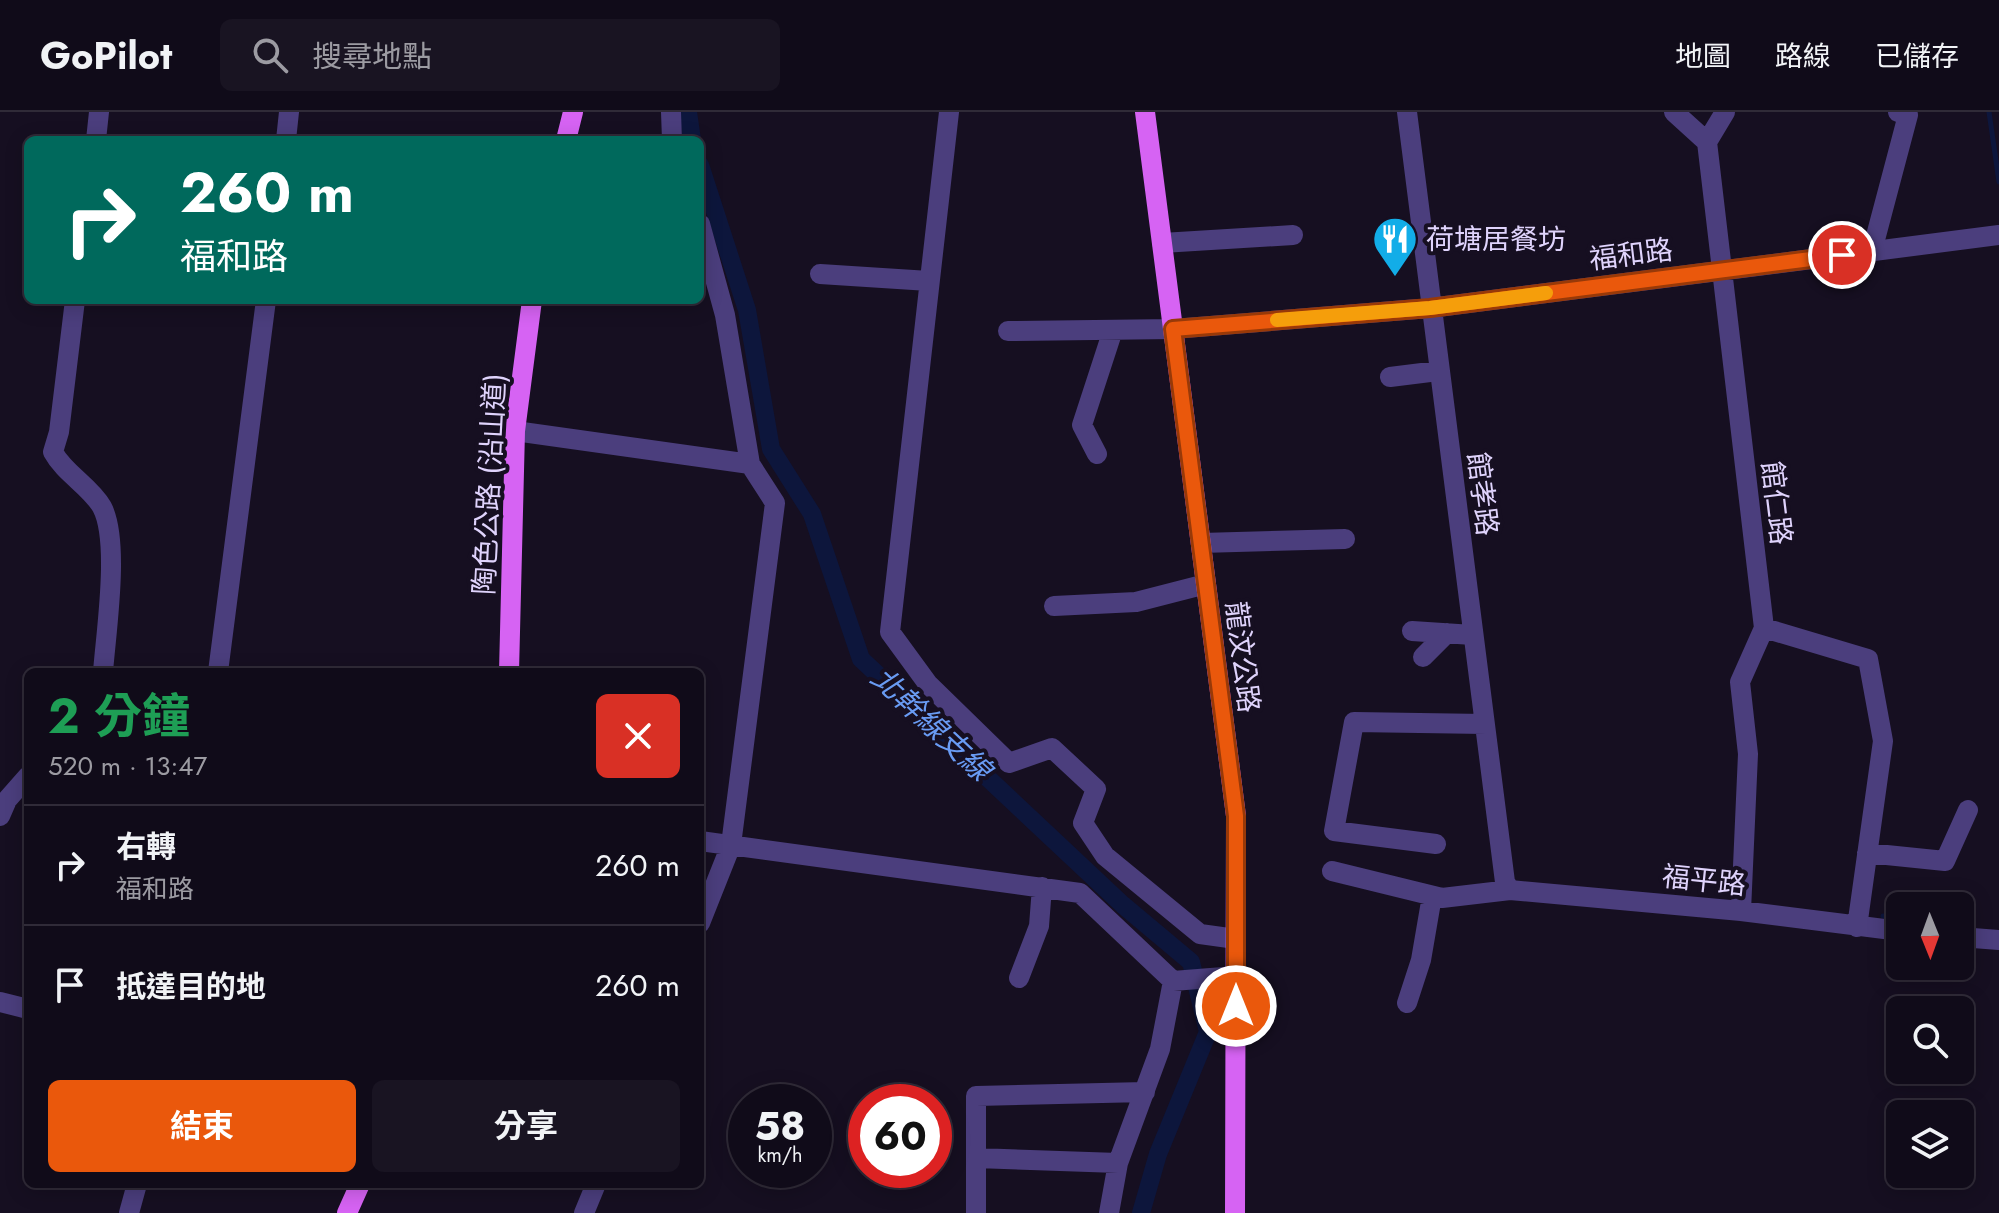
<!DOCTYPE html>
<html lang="zh-TW">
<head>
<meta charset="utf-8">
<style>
	:root { --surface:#100b19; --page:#191422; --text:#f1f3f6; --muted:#9c9ba2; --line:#302b38; --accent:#ea580c }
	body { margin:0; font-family:Jost,"Noto Sans TC",sans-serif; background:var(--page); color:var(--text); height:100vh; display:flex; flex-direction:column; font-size:30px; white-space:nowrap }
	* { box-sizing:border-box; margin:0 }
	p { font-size:26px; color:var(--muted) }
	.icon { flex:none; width:44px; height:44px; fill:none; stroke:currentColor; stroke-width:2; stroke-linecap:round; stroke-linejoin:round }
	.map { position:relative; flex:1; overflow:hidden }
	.side { position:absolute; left:24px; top:556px; width:680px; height:520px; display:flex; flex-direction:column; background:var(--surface); border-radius:12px; box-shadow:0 4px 20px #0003,0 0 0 2px var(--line) }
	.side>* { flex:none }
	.hud { position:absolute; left:24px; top:24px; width:680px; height:168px; border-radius:12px; box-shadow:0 4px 20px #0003,0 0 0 2px var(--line); background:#00695c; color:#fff; overflow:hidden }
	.needle { width:52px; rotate:179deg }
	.controls { position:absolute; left:1886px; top:780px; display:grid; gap:16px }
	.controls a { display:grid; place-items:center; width:88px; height:88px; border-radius:12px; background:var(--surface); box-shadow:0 4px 20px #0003,0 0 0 2px var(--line); font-size:40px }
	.speed { position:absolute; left:728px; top:972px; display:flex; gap:16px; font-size:40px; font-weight:700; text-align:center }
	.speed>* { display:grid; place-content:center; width:104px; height:104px; border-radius:50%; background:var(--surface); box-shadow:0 4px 20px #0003,0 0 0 2px var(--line); line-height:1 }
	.speed small { font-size:20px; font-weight:400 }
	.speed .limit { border:12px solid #d22; background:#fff; color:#111 }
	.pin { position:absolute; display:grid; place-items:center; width:68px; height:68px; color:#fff; margin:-34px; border:4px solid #fff; border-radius:50%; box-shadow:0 2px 8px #0007 }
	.me { position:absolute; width:88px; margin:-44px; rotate:0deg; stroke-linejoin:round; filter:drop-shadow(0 0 6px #0008) }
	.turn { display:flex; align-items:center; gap:28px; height:168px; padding:0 24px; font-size:36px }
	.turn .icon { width:104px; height:104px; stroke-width:2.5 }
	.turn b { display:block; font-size:56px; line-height:68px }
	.round { display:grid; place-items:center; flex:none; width:84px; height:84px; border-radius:12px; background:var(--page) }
	.overview { display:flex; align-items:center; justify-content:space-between; height:136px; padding:0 24px }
	h1 { font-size:48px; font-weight:700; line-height:60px; color:#1e9e55 }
	.action { display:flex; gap:16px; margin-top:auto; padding:16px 24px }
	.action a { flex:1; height:92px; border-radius:12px; background:var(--accent); color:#fff; font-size:32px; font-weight:700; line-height:92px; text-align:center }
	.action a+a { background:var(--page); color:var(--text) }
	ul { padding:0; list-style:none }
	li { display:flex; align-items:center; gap:24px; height:120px; padding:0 24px; border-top:2px solid var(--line) }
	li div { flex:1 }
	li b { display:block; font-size:30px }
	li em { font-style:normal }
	header { display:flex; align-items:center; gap:48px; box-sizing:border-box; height:112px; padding:0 40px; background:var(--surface); border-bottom:2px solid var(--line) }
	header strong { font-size:38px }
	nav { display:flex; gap:44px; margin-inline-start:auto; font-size:28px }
	.search { width:560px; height:72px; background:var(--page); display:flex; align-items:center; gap:20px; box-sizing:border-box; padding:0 28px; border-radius:12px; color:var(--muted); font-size:30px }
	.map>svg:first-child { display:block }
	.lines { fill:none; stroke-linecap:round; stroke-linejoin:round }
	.stream { stroke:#0d163c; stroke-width:5 }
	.canal { stroke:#0d163c; stroke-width:18 }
	.minor { stroke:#4b3e7d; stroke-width:20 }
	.major { stroke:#d663f3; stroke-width:20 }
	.route-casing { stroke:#983908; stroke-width:20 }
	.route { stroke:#ea580c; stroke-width:14 }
	.slow { stroke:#f59e0b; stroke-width:14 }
	.labels { text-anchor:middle; stroke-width:8; stroke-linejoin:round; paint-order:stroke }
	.poi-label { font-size:28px; fill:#dfd3fc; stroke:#160f21; text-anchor:start }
	.street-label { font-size:28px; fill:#dfd3fc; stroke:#160f21 }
	.water-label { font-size:30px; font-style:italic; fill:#699bf3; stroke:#160f21 }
</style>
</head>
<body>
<header>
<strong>GoPilot</strong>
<div class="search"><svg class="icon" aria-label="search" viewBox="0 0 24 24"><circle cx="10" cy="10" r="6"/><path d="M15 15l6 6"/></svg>搜尋地點</div>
<nav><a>地圖</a><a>路線</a><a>已儲存</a></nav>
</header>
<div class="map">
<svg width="1999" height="1101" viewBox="0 0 1999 1101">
	<rect width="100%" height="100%" fill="#160f21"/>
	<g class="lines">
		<path class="stream" d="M1989,0L1999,70
			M1883,804L1900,806"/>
		<path class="canal" d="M688,0L692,28
			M700,53L747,198L771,337L812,402L861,547L1123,793L1191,850L1208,920L1158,1042L1141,1101"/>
		<path class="minor" d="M671,0L672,28
			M949,0L890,520L928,572L1009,651L1052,636L1096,677L1083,711L1105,744L1200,822L1236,827
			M1407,0L1505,770L1510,778L1741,799L1900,819
			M1674,0L1707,30L1764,516L1740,570L1748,642L1741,799
			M96,28L99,0
			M286,28L289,0
			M1707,30L1725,0
			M700,112L725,203L750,352L775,391L731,733L700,811
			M1162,131L1293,123
			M1872,139L1908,3L1898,0
			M820,162L929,169
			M75,188L59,320L53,340C65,362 90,374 102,395C120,429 106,520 103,560
			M1008,219L1173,217L1430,196L1999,123
			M1390,265L1438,259
			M515,319L750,352
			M1097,342L1082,313L1113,218
			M1201,431L1345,427
			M1054,494L1136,490L1206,472
			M1764,516L1868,547L1883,629L1857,815
			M1412,519L1473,523
			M1423,545L1447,521
			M218,560L266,188
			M0,704L7,688L28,664
			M700,729L1080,781L1173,869L1236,864
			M1436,732L1334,719L1354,610L1485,612
			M1867,741L1945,749L1968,698
			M1332,759L1442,786L1510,778
			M1960,825L1999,828
			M1019,866L1039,814L1042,775
			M0,890L28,897
			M1407,891L1421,848L1432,784
			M976,1046L1118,1051
			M129,1101L137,1072
			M584,1101L596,1072
			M976,1101V984L1145,980
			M1109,1101L1118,1051L1160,937L1173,869"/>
		<path class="major" d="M1145,0L1236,704L1235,1101
			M566,28L573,0
			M509,560L515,319L532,188
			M347,1101L360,1072"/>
	</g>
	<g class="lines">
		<g class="route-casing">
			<path id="route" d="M1236,894V704L1173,217L1430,196L1842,143"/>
		</g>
		<use href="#route" class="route"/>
		<path class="slow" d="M1277,208L1430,196L1546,181"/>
	</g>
	<defs>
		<g id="restaurant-pin" transform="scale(2.3)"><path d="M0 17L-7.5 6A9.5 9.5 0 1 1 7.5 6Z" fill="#12ade8" stroke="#160f21"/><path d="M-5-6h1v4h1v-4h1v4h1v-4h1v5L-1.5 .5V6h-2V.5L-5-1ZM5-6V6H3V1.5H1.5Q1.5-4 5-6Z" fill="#fff"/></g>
	</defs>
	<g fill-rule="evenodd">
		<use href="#restaurant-pin" x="1395" y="127"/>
	</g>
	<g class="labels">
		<g class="poi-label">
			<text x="1426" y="137">荷塘居餐坊</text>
		</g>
		<g class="street-label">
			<text transform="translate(1631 142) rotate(-7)" y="10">福和路</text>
			<text transform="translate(489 372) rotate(-87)" y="10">陶色公路 (沿山道)</text>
			<text transform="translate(1483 382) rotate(83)" y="10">館孝路</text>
			<text transform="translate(1777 391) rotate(83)" y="10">館仁路</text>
			<text transform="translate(1243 545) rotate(83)" y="10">龍汶公路</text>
			<text transform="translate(1704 768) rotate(6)" y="10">福平路</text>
		</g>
		<g class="water-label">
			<text transform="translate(931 612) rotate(43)" y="10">北幹線支線</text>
		</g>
	</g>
</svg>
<div class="controls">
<a><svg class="needle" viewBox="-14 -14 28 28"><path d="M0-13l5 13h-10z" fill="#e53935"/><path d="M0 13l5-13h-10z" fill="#9c9ba2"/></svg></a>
<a><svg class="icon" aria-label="search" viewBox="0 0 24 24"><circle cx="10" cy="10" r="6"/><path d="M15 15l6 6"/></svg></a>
<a><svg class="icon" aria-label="layers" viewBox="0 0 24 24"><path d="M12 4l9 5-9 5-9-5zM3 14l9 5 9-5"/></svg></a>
</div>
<div class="speed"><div>58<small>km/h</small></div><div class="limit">60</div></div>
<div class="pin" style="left:1842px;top:143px;background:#d93025"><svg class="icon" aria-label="arrive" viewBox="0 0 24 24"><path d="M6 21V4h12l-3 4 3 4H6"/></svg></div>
<svg class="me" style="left:1236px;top:894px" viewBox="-20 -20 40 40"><circle r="17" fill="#ea580c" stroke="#fff" stroke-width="3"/><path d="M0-11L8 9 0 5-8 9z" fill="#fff"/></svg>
<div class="hud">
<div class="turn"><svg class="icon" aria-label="right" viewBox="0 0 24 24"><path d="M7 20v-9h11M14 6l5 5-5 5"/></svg><div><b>260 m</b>福和路</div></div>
</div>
<section class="side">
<div class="overview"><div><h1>2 分鐘</h1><p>520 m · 13:47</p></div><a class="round" style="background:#d93025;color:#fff"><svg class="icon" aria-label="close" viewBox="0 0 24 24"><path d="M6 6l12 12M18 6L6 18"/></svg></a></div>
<ul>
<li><svg class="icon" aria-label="right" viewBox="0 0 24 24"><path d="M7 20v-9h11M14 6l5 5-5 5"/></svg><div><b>右轉</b><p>福和路</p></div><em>260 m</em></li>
<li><svg class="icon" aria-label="arrive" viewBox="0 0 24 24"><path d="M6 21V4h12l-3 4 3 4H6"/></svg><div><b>抵達目的地</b></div><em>260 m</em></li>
</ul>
<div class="action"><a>結束</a><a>分享</a></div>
</section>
</div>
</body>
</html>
